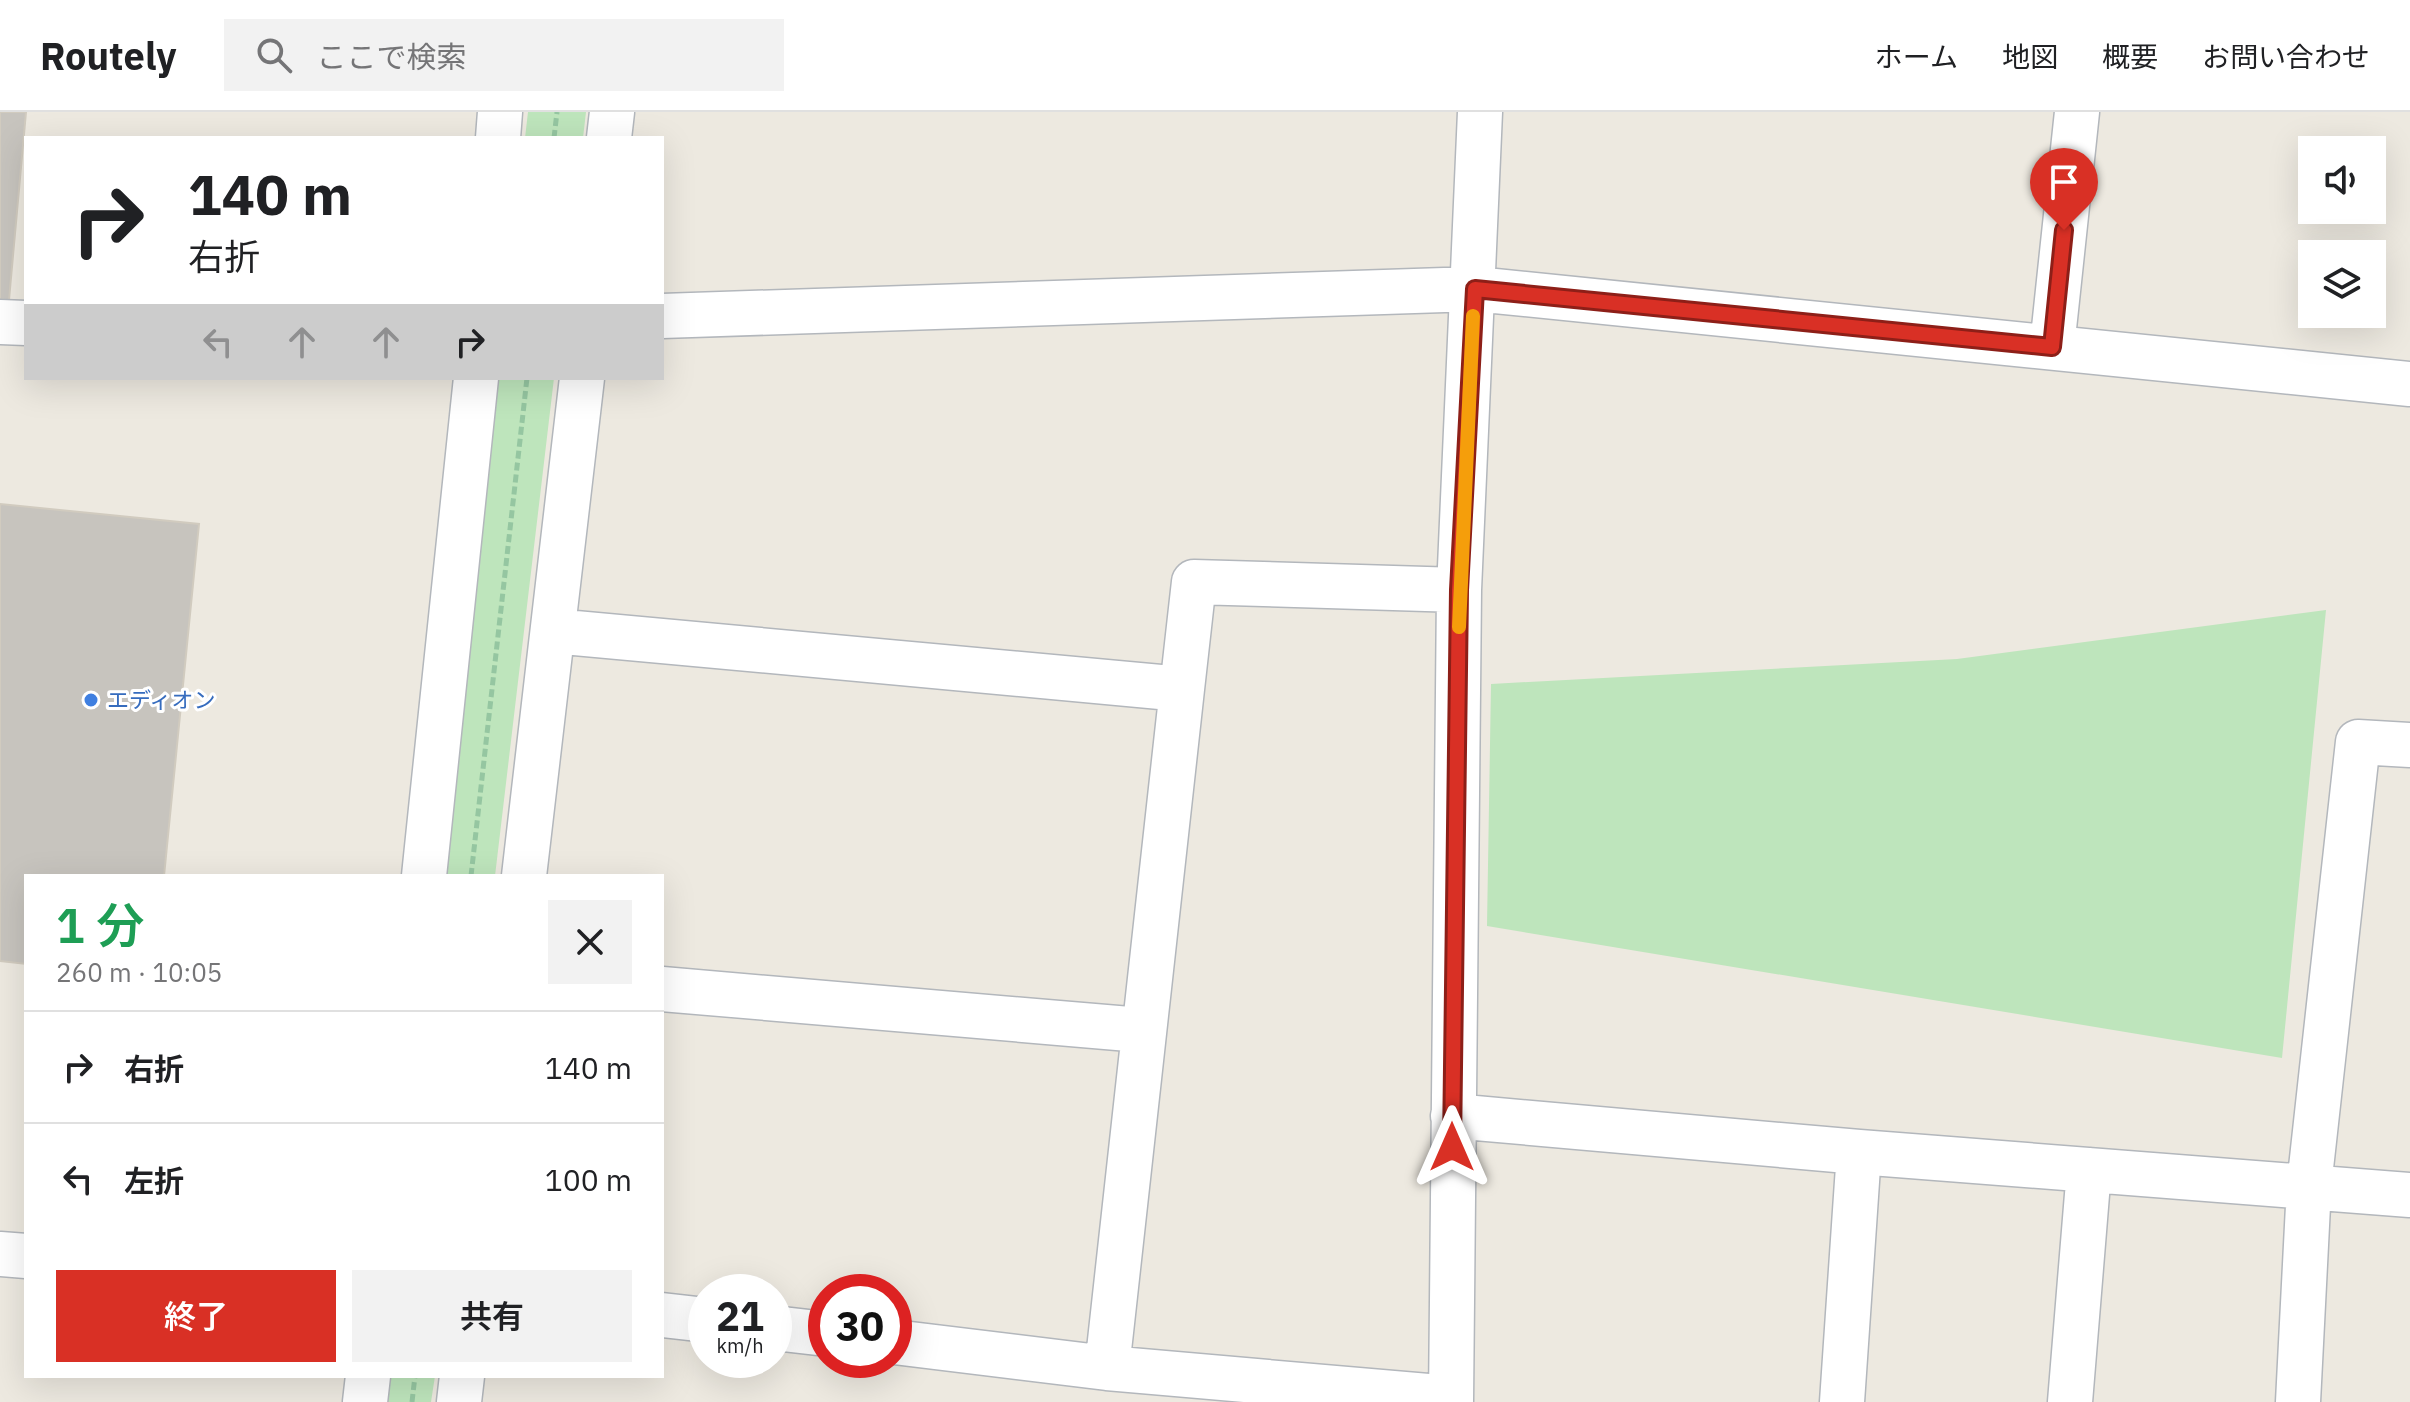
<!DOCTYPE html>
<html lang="ja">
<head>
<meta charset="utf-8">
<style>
	:root { --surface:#fff; --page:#f2f2f2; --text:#202124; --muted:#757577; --line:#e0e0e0; --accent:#d93025 }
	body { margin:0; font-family:"IBM Plex Sans","Noto Sans JP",sans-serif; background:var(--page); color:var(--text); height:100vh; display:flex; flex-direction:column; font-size:30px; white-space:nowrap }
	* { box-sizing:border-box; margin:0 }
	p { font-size:26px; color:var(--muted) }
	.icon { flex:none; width:44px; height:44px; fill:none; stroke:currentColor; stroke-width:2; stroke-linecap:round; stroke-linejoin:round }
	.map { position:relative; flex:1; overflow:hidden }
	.panel { position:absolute; left:24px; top:762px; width:640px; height:504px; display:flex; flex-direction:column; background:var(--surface); border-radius:0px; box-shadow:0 8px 32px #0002 }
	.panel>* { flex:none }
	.banner { position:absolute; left:24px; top:24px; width:640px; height:244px; border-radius:0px; box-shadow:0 8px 32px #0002; background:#fff; color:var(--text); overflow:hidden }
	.tools { position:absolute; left:2298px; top:24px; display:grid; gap:16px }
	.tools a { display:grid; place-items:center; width:88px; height:88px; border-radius:0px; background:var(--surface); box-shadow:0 8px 32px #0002; font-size:40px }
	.speed { position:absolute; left:688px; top:1162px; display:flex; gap:16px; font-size:40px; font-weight:700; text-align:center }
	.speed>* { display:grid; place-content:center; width:104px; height:104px; border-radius:50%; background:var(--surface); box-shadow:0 8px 32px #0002; line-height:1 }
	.speed small { font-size:20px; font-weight:400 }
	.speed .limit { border:12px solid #d22; background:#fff; color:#111 }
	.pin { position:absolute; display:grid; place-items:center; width:68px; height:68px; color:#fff; margin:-82px -34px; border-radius:50% 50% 50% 0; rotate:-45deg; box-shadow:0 0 8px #0007 }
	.pin .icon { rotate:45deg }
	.me { position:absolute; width:88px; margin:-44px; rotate:0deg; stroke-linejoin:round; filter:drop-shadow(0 0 6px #0008) }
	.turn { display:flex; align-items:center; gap:28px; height:168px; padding:0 32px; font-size:36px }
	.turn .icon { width:104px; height:104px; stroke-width:2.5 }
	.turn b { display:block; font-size:56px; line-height:68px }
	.lanes { display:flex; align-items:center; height:76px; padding:0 32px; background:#0003; justify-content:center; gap:40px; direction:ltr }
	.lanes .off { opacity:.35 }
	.round { display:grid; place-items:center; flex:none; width:84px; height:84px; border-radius:0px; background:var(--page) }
	.summary { display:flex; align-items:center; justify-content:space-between; height:136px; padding:0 32px }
	h1 { font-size:48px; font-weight:600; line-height:60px; color:#1e9e55 }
	.action { display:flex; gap:16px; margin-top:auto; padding:16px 32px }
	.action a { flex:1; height:92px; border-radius:0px; background:var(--accent); color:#fff; font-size:32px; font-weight:600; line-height:92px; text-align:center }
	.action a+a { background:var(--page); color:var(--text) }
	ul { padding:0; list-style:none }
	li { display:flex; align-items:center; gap:24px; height:112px; padding:0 32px; border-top:2px solid var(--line) }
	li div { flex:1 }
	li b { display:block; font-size:30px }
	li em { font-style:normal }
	header { display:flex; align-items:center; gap:48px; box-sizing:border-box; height:112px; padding:0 40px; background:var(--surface); border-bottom:2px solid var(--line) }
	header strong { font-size:38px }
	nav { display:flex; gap:44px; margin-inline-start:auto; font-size:28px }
	.search { width:560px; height:72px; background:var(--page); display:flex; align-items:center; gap:20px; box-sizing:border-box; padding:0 28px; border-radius:0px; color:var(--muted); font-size:30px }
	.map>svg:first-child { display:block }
	.green { fill:#bee5bc }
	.building { fill:#c7c4be; stroke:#d1cbbf; stroke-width:2 }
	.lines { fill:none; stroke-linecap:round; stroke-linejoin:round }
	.minor-casing { stroke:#b3b7bc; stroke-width:47 }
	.path { stroke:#95c6a1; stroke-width:5; stroke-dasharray:8 4; stroke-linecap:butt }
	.minor { stroke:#fff; stroke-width:44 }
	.route-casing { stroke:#8d1f18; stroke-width:20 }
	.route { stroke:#d93025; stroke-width:14 }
	.slow { stroke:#f59e0b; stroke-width:14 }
	.shop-dot { fill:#3f7fe0; stroke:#fff; stroke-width:3 }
	.labels { text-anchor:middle; stroke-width:6; stroke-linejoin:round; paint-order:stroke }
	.shop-label { font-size:22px; fill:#366cbe; stroke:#fff; text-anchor:start }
</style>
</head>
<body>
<header>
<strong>Routely</strong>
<div class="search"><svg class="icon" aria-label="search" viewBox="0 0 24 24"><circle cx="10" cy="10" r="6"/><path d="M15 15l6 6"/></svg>ここで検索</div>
<nav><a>ホーム</a><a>地図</a><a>概要</a><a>お問い合わせ</a></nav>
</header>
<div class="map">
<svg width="2410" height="1290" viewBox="0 0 2410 1290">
	<rect width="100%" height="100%" fill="#ede9e0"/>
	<path class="green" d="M528,0H586L583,26H525Z
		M499,266H554L495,764H445Z
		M2326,498L2282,946L1487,814L1491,572L1957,547Z
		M391,1264H435L431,1290H388Z"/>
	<path class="building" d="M0,0H26L9,188L0,187Z
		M0,392L199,412L164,764H26V852L0,849Z"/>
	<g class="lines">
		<g class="minor-casing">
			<path id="minor" d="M498,26L500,0
				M609,26L612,0
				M662,204L1475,177L2410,272
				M0,210L26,211
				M2052,235L2077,0
				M553,519L1182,577L1194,470L1459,478
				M424,764L476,266
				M524,764L582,266
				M662,877L1141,918
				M1453,1004L1859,1040L2410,1083
				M0,1142L26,1144
				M662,1203L706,1208
				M774,1216L826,1222
				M894,1230L1107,1256L1451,1286
				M1107,1256L1182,577
				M365,1290L368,1264
				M459,1290L462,1264
				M1451,1290L1459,478L1480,0
				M1842,1290L1859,1040
				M2070,1290L2089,1058
				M2298,1290L2309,1074L2358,630L2410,633"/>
		</g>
		<path class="path" d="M554,26L557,0
			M471,764L527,266
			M412,1290L415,1264"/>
		<use href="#minor" class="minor"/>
	</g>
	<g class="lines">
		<g class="route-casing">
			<path id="route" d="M1452,1035L1459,478L1475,177L2052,235L2064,118"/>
		</g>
		<use href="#route" class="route"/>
		<path class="slow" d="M1459,515L1473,204"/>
	</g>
	<circle class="shop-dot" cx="91" cy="588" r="8"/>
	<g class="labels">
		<g class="shop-label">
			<text x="107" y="596">エディオン</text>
		</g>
	</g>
</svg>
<div class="tools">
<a><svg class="icon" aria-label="sound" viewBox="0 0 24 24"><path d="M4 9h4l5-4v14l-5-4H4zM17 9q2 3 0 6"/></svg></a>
<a><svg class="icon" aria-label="layers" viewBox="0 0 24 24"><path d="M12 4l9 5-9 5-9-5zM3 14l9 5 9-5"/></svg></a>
</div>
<div class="speed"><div>21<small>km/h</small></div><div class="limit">30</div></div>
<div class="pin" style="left:2064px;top:118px;background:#d93025"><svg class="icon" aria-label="arrive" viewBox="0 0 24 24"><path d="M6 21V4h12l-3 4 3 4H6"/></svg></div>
<svg class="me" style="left:1452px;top:1035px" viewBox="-20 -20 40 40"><path d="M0-17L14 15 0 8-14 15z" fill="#d93025" stroke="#fff" stroke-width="4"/></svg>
<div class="banner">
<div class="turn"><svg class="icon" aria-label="right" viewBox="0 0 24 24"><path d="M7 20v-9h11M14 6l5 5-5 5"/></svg><div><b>140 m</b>右折</div></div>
<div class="lanes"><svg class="icon off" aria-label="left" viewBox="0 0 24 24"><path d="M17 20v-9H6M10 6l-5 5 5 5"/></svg><svg class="icon off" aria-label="ahead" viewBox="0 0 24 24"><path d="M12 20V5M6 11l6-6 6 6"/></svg><svg class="icon off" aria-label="ahead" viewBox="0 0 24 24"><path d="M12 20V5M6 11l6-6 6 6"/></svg><svg class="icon" aria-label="right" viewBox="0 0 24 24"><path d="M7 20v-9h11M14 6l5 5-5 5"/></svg></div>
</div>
<section class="panel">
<div class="summary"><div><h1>1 分</h1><p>260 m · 10:05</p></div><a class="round"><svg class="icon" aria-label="close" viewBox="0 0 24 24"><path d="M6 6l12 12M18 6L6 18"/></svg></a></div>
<ul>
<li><svg class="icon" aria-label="right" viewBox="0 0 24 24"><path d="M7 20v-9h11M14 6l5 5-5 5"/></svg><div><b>右折</b></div><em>140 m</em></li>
<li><svg class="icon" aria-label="left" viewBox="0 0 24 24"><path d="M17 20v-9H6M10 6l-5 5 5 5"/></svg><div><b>左折</b></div><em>100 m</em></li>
</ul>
<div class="action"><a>終了</a><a>共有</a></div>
</section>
</div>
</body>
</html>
